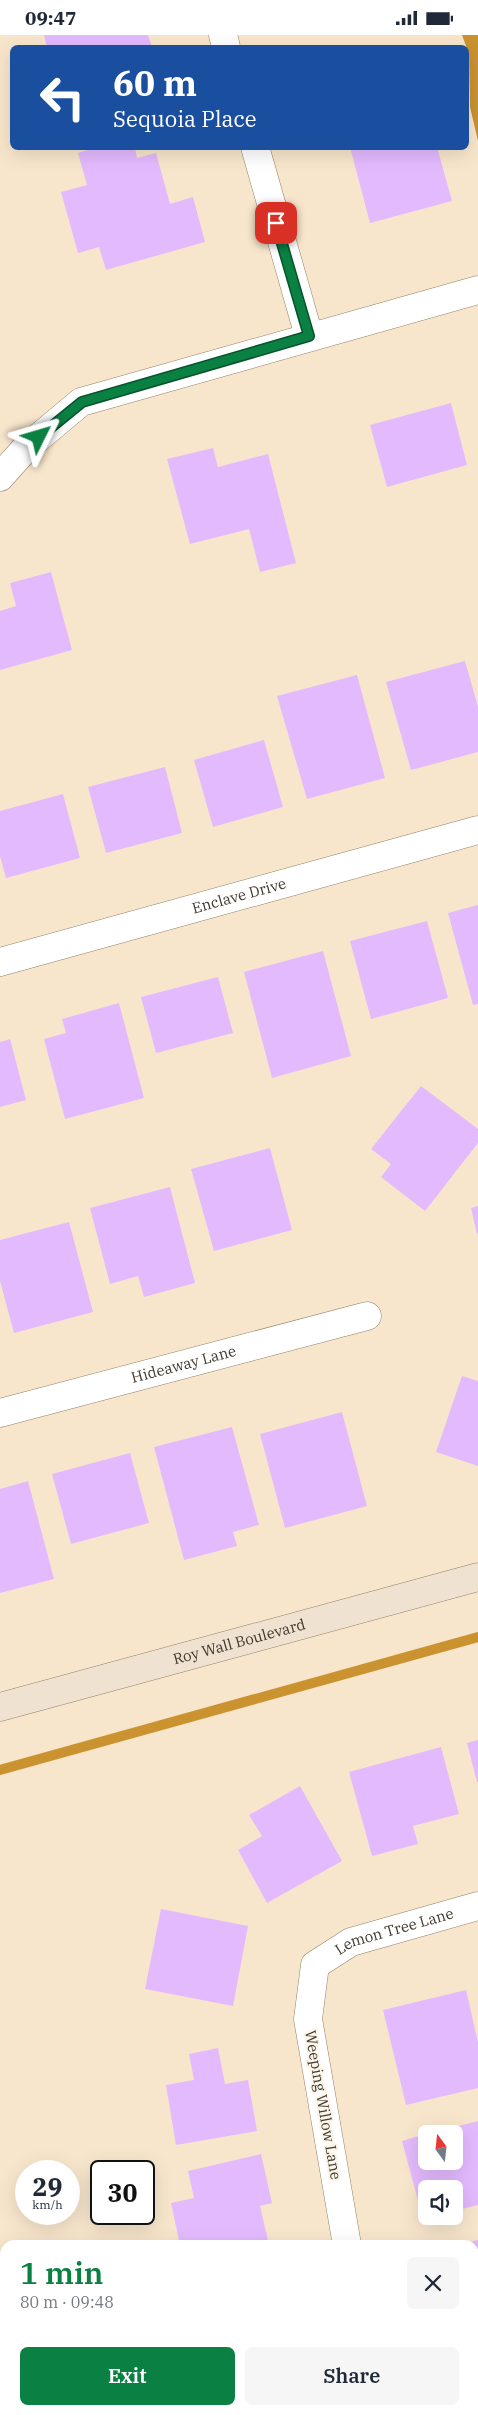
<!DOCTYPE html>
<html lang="en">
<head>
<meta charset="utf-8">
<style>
	:root { --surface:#fff; --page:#f6f6f7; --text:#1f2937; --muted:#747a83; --accent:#0b8043 }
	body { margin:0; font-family:"IBM Plex Serif",serif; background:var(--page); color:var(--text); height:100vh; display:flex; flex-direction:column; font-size:19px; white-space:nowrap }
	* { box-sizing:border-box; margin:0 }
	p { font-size:16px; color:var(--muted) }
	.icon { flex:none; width:28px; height:28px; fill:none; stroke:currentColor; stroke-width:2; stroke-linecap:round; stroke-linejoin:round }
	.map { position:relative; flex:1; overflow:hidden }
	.sheet { position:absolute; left:0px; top:2205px; width:479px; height:175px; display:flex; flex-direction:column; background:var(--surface); border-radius:15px 15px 0 0; box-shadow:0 5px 20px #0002 }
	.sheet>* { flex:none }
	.hud { position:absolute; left:10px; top:10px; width:459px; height:105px; border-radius:8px; box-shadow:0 5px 20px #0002; background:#1a4fa0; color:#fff; overflow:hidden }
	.needle { width:32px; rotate:345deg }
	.controls { position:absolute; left:418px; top:2090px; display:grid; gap:10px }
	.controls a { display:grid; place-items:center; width:45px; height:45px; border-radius:8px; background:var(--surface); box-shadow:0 5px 20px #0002; font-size:25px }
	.speed { position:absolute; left:15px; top:2125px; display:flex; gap:10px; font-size:25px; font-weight:700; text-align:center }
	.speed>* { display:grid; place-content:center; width:65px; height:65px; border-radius:50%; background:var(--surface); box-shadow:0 5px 20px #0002; line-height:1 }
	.speed small { font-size:12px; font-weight:400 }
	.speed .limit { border:2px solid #111; border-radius:8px; background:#fff; color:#111 }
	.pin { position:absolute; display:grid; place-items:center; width:42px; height:42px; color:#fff; margin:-21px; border-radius:10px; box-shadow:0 2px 8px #0006 }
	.me { position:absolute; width:55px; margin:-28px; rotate:50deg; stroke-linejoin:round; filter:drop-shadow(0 0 4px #0008) }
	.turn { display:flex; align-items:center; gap:18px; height:105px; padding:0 20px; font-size:22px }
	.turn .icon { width:65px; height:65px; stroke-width:2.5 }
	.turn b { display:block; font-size:35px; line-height:42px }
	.round { display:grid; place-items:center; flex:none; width:52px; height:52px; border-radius:8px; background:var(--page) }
	.summary { display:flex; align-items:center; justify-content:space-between; height:85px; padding:0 20px }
	h1 { font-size:30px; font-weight:600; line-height:38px; color:var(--accent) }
	.action { display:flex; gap:10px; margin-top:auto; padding:10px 20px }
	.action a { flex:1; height:58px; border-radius:8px; background:var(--accent); color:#fff; font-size:20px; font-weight:600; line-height:58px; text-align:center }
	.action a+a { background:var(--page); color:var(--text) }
	.status { display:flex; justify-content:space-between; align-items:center; height:35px; padding:0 25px; background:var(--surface); direction:ltr }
	.status svg { height:14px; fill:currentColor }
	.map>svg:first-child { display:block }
	.water { fill:#cb9230 }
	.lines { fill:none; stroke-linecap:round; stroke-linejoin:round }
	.stream { stroke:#cb9230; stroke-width:10 }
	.building { fill:#e4bafe }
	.street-casing { stroke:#918169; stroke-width:29 }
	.secondary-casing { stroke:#918169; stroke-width:29 }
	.street { stroke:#fff; stroke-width:28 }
	.secondary { stroke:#efe2d0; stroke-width:28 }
	.route-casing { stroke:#07532c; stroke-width:12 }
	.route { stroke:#0b8043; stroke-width:9 }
	.labels { text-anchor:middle; stroke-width:4.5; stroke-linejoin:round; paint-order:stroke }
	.street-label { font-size:15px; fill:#40392e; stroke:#fcf5ea }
</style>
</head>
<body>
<div class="status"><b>09:47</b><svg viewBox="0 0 49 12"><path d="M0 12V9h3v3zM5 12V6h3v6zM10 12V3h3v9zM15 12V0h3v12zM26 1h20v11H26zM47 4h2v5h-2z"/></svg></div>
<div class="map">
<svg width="478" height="2380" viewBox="0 0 478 2380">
	<rect width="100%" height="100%" fill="#f8e6cc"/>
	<path class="water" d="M462,0H478V106L470,72L469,19Z"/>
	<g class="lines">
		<path class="stream" d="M0,1735L478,1602"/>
	</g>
	<path class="building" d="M44,0H148L152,12H47Z
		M96,112H135L137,123L156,118L170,169L193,162L205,207L106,235L99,212L78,218L61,157L87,150L78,118Z
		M350,112H437L452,166L370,188Z
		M451,368L467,430L387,452L370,390Z
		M213,413L218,432L268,419L296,528L260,537L249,494L190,509L167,424Z
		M51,537L72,615L0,635V576L16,571L10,548Z
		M465,626L478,672V717L411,735L386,647Z
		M357,640L385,743L307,764L277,661Z
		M264,705L283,772L213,792L194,725Z
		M165,732L182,798L106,818L88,752Z
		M63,759L80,823L6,843L0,821V776Z
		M478,870V969L473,970L448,878Z
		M427,886L448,963L371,984L350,906Z
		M323,916L351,1021L272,1043L244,937Z
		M218,942L233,998L156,1018L141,962Z
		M119,968L144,1063L65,1084L44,1004L66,998L62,984Z
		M10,1004L26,1065L0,1072V1007Z
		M421,1051L478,1094V1108L425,1176L381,1142L391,1129L371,1114Z
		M270,1113L292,1195L214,1216L191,1134Z
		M170,1152L195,1248L144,1262L138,1241L110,1249L90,1173Z
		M478,1171V1198L477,1199L471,1173Z
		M69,1187L93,1277L14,1298L0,1246V1205Z
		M462,1341L478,1346V1431L436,1417Z
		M342,1377L367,1471L285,1493L260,1399Z
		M232,1392L259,1490L233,1497L237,1511L184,1525L154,1412Z
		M130,1418L149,1488L71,1509L52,1439Z
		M28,1446L54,1544L0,1558V1454Z
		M478,1705V1747H477L467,1708Z
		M441,1712L459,1779L413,1791L418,1809L372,1821L349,1737Z
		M300,1751L342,1826L267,1868L238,1815L262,1801L249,1780Z
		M161,1874L248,1891L233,1971L145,1954Z
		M466,1955L478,2007V2053L406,2070L383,1975Z
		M218,2013L225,2049L248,2045L257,2096L176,2110L166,2050L194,2045L189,2019Z
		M478,2086V2170L454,2176V2154H426V2181L433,2182L423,2184L402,2106L426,2099V2126H454V2099L431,2098Z
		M261,2119L272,2168L260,2171L269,2210H180L171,2168L194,2163L188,2136Z
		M478,2205V2290L474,2291V2210L462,2209Z
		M478,2324V2380H458L457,2375H474V2325Z
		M225,2375H300L301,2380H226Z"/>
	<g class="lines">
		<g class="street-casing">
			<g id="street">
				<path d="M223,0L226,12"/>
				<path d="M255,112L309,301"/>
				<path d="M0,442L25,414L81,367L478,255"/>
				<path id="s1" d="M0,927L478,795"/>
				<path id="s2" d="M0,1378L367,1281"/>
				<path id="s3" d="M347,2210L308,1984L315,1930L351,1907L478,1871"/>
				<path d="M375,2375L376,2380"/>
			</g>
		</g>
		<g class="secondary-casing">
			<g id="secondary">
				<path id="s4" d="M0,1672L478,1542"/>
			</g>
		</g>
		<use href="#street" class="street"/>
		<use href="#secondary" class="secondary"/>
	</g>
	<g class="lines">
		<g class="route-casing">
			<path id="route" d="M39,402L82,367L309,301L276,188"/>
		</g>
		<use href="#route" class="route"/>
	</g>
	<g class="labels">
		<g class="street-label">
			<text dy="5" stroke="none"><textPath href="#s1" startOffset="248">Enclave Drive</textPath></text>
			<text dy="5" stroke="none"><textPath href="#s2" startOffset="190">Hideaway Lane</textPath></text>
			<text dy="5" stroke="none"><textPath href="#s4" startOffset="248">Roy Wall Boulevard</textPath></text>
			<text dy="5" stroke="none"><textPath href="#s3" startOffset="371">Lemon Tree Lane</textPath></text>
			<text transform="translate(323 2070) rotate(80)" y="5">Weeping Willow Lane</text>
		</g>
	</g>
</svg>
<div class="controls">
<a><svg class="needle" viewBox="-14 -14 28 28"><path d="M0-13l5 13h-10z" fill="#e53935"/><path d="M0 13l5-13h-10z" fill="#747a83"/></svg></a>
<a><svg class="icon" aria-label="sound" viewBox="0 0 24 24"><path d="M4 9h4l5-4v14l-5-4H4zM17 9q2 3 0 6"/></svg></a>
</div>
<div class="speed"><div>29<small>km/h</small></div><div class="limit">30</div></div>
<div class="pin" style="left:276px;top:188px;background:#d93025"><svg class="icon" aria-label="arrive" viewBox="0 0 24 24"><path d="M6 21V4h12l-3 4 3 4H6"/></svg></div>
<svg class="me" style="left:39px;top:402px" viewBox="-20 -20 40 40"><path d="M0-17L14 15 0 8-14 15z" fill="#0b8043" stroke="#fff" stroke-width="4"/></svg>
<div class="hud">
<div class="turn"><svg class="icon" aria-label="left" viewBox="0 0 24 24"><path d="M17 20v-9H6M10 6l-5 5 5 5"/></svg><div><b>60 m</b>Sequoia Place</div></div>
</div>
<section class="sheet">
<div class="summary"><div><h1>1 min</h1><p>80 m · 09:48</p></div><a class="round"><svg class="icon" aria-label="close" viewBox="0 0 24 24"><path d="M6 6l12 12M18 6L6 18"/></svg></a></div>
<div class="action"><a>Exit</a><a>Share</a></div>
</section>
</div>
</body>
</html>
